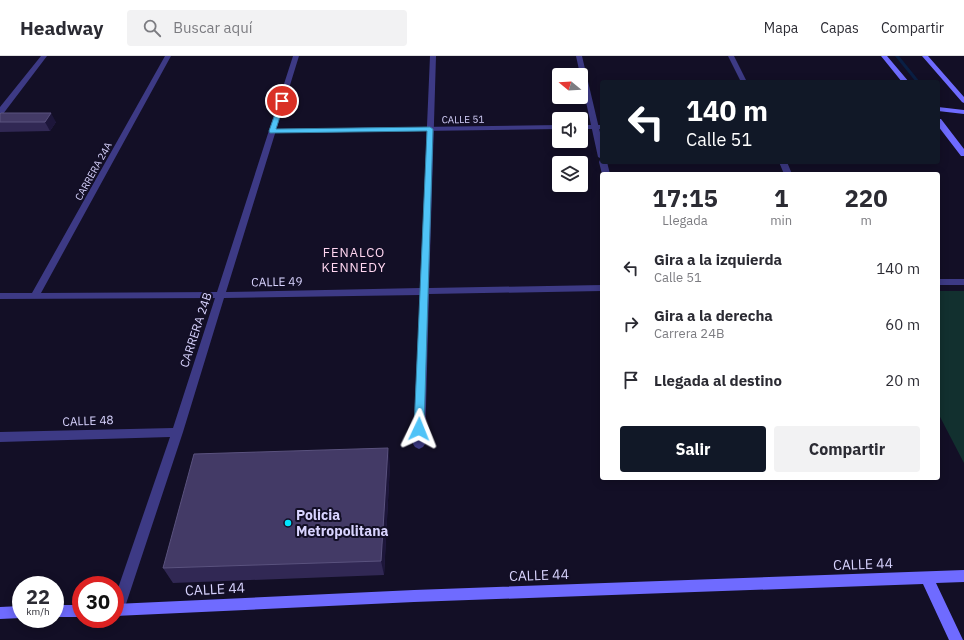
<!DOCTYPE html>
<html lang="es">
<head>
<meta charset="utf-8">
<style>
	:root { --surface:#fff; --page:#f2f2f3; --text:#2b2b33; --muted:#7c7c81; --line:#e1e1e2; --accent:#111827 }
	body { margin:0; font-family:"IBM Plex Sans",sans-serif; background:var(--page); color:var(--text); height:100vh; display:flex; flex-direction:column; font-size:15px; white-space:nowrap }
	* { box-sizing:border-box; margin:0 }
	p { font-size:13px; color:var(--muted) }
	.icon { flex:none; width:22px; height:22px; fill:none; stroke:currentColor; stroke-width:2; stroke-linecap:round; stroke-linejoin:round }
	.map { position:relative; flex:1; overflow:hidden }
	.side { position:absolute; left:600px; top:116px; width:340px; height:308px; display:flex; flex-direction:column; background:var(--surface); border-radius:4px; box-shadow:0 2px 10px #0003 }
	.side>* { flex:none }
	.top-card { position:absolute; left:600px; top:24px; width:340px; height:84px; border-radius:4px; box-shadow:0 2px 10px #0003; background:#111827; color:#fff; overflow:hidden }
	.needle { width:26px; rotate:288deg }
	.buttons { position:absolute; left:552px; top:12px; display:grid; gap:8px }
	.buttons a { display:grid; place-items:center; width:36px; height:36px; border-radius:4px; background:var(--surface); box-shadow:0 2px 10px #0003; font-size:20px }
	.speed { position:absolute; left:12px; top:520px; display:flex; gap:8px; font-size:20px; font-weight:700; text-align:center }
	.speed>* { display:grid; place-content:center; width:52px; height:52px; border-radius:50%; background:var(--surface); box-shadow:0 2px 10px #0003; line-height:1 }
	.speed small { font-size:10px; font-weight:400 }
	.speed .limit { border:6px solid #d22; background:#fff; color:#111 }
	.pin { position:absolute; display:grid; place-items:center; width:34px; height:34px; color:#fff; margin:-17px; border:2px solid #fff; border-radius:50%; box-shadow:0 1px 4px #0007 }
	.me { position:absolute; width:44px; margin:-22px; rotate:2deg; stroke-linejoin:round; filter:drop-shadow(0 0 3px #0008) }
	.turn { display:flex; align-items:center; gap:14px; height:84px; padding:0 20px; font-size:18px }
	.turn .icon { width:52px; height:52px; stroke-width:2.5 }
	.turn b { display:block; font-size:28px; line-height:34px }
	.eta { display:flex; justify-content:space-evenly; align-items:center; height:68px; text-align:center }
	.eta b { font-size:24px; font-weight:700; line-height:28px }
	.button { display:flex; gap:8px; margin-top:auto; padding:8px 20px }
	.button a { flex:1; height:46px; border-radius:4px; background:var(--accent); color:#fff; font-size:16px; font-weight:700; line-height:46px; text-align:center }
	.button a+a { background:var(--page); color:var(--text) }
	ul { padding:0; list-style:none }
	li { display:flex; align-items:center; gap:12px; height:56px; padding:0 20px }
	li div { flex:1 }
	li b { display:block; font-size:15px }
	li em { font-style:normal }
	header { display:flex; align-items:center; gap:24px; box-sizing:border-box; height:56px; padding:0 20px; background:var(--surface); border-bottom:1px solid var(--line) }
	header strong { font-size:19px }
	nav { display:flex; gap:22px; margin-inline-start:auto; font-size:14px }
	.search { width:280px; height:36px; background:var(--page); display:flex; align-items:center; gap:10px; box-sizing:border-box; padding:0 14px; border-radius:4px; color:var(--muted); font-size:15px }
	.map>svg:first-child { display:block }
	.green { fill:#12302f }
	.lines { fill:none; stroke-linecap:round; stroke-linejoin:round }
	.stream { fill:#0a1f44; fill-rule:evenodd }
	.lane { fill:#3d3a85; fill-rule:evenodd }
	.street { fill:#3d3a85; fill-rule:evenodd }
	.secondary { fill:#6f6bff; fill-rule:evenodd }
	.wall { fill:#312854 }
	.shaded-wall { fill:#1d163a }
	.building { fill:#433a66; stroke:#5a527e }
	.route { fill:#4fc3f7; stroke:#337fa1 }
	.poi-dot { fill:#00e5ff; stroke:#130f26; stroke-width:1.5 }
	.labels { text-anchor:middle; stroke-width:4; stroke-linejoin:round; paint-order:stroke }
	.far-street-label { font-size:10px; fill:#d9d4ff; stroke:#130f26 }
	.street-label { font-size:12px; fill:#d9d4ff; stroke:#130f26 }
	.neighbourhood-label { font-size:13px; letter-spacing:1px; fill:#ffd6f0; stroke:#130f26 }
	.near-poi-label { font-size:14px; font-weight:bold; fill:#d9d4ff; stroke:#130f26; text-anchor:start }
	.near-street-label { font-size:14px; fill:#d9d4ff; stroke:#130f26 }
</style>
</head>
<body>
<header>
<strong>Headway</strong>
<div class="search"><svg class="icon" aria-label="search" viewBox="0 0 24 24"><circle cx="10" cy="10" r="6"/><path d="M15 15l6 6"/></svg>Buscar aquí</div>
<nav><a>Mapa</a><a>Capas</a><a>Compartir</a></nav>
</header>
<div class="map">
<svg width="964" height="584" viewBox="0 0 964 584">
	<rect width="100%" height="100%" fill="#130f26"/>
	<path class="green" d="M938,235H964V407L938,357Z"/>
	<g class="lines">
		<path class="stream" d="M895,0H899L920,26H916Z"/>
		<path class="lane" d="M559,69V73L272,77L269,75L272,73Z
			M581,69H602V73H581Z"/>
		<path class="street" d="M41,0H47L3,58H0V51Z
			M165,0H171L41,237L217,236L293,0H299L226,236L420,232L430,0H436L429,232L602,229V235L429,238L425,388L423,391L419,393L415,391L413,388L420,239L224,242L183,376L124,554L122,559L117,560H115V541L170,381L0,386V376L173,372L215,242L0,243V237H32Z
			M576,0H582L602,85V103L598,101Z
			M728,0H734L747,26H741Z
			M600,104L607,106L610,118H602L599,106Z
			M779,106H787L792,118H784Z
			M938,223H964V229H938Z"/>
		<path class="secondary" d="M881,0H887L909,26H902Z
			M922,0H928L964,41V47L962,46Z
			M938,51L964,54V58L938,55Z
			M938,63H941L964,93V100H961L938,70Z
			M964,514V526L936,527L963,584H949L923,528L414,546L115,560V548L414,534Z
			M55,549H81V561H55Z
			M21,550V562L0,563V551Z"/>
	</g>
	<path class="wall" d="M0,58L56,66L50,75L0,76Z
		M390,408L384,519L173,527L163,512Z"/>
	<path class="shaded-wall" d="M51,57L56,66L50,75L45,66Z
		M388,392L390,408L384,519L381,505Z"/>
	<path class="building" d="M1,57H51L45,66H0V58Z
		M388,392L381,505L163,512L194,398Z"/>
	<path class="route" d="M280,44L285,45L276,73L430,71L433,73L424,373L423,376H416L414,373L427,75L270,77L269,75Z"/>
	<circle class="poi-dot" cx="288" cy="467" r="4"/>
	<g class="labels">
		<g class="far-street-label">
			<text transform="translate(463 63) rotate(-1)" y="4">CALLE 51</text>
			<text transform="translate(93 115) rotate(-61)" y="4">CARRERA 24A</text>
		</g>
		<g class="street-label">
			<text transform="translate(277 226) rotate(-1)" y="4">CALLE 49</text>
			<text transform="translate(196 274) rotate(-72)" y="4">CARRERA 24B</text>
			<text transform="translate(88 365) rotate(-2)" y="4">CALLE 48</text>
		</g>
		<g class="neighbourhood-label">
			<text x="354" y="201">FENALCO<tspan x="354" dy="15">KENNEDY</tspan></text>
		</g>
		<g class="near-poi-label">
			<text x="296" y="464">Policia<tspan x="296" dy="16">Metropolitana</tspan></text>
		</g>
		<g class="near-street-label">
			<text transform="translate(863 508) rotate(-2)" y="5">CALLE 44</text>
			<text transform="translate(539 519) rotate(-2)" y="5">CALLE 44</text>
			<text transform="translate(215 533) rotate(-3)" y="5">CALLE 44</text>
		</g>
	</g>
</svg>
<div class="buttons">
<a><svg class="needle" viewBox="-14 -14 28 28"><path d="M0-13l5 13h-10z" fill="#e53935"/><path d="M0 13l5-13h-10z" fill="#7c7c81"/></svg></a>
<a><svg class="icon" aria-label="sound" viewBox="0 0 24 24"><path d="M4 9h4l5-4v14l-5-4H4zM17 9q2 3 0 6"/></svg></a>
<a><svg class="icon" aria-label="layers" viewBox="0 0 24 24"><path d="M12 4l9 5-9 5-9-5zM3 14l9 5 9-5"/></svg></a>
</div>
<div class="speed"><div>22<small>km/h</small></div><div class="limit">30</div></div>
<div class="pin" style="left:282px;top:45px;background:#d93025"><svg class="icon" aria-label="arrive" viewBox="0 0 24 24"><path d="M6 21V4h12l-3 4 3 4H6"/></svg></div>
<svg class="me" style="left:419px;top:373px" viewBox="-20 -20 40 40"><path d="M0-17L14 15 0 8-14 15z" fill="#4fc3f7" stroke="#fff" stroke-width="4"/></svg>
<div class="top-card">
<div class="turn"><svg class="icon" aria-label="left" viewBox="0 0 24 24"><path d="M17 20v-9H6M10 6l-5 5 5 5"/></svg><div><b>140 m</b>Calle 51</div></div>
</div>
<section class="side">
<div class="eta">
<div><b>17:15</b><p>Llegada</p></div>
<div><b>1</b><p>min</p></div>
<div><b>220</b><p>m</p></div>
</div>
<ul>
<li><svg class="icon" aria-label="left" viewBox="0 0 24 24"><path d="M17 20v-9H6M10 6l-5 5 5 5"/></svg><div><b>Gira a la izquierda</b><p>Calle 51</p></div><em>140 m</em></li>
<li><svg class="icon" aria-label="right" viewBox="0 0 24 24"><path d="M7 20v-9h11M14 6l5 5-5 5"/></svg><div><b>Gira a la derecha</b><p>Carrera 24B</p></div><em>60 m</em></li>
<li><svg class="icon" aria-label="arrive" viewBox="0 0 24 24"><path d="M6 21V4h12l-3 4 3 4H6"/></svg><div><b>Llegada al destino</b></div><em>20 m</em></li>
</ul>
<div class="button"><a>Salir</a><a>Compartir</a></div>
</section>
</div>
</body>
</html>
